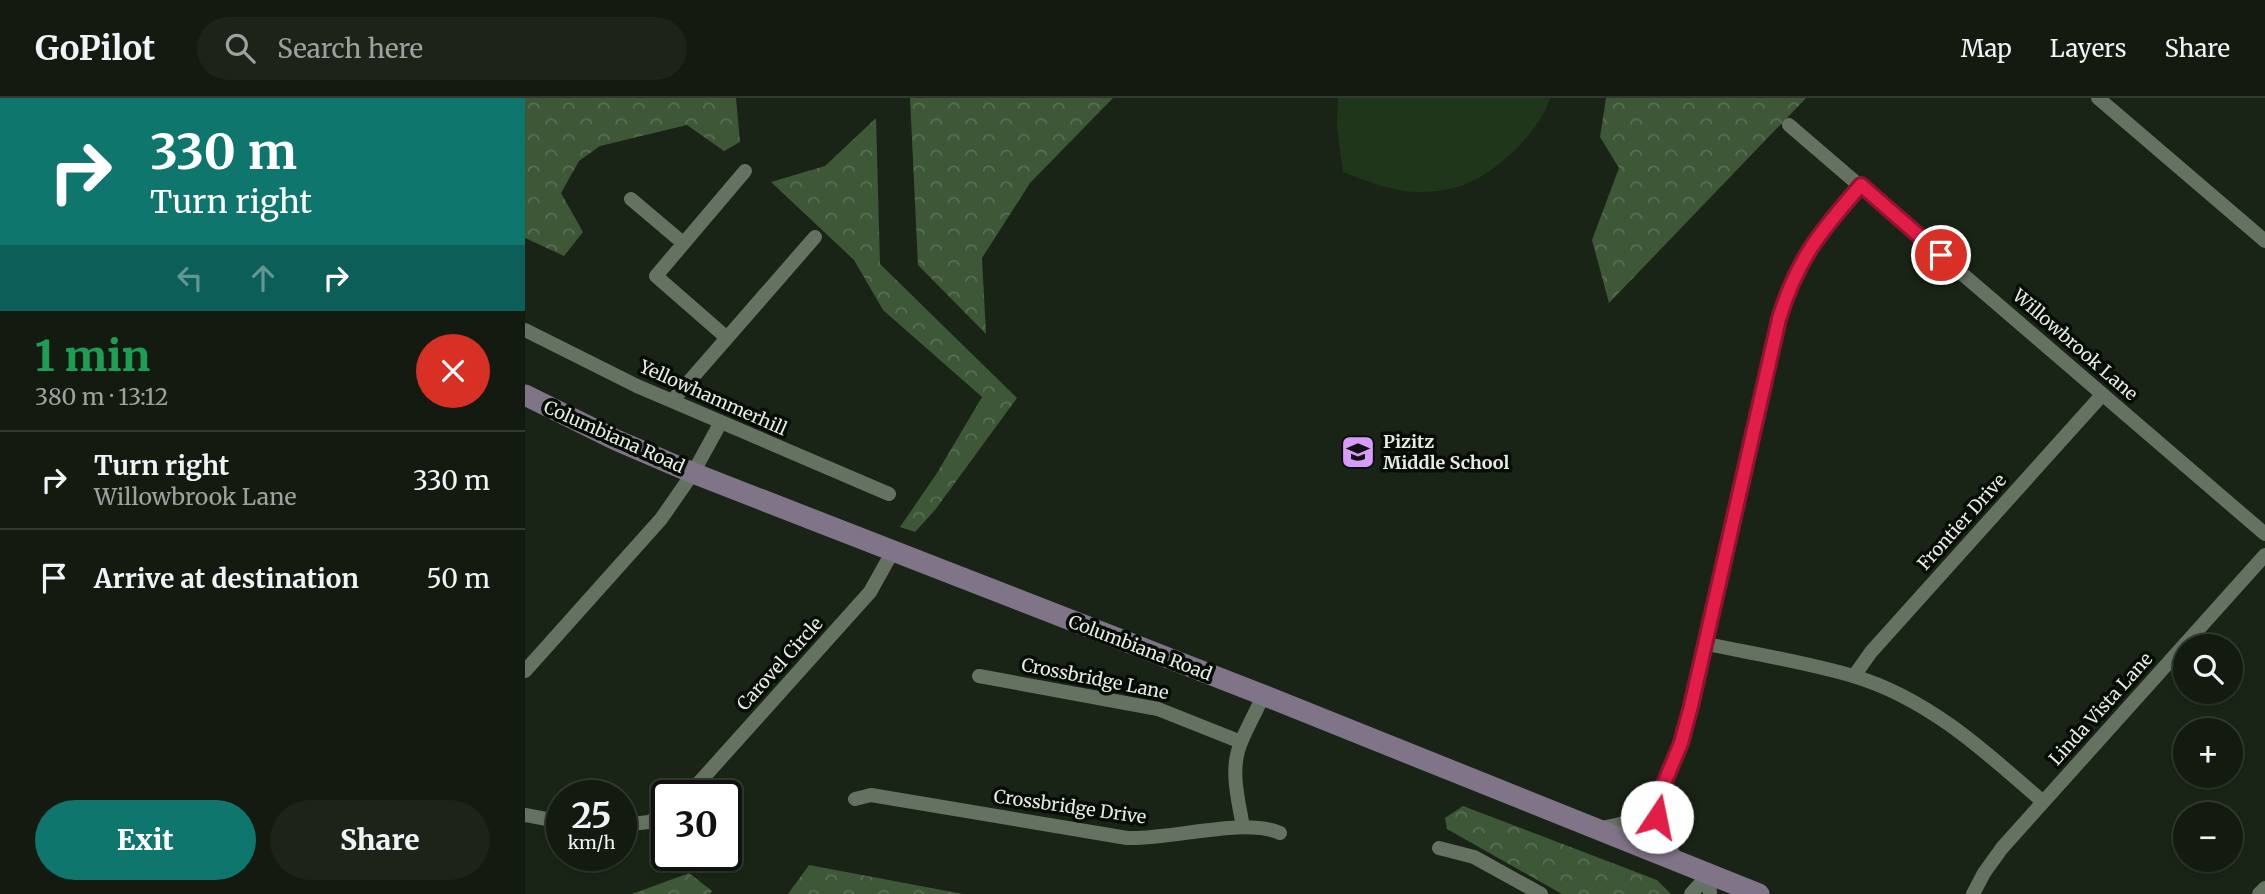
<!DOCTYPE html>
<html lang="en">
<head>
<meta charset="utf-8">
<style>
	:root { --surface:#131b10; --page:#1c2419; --text:#f1f3f6; --muted:#9da19f; --line:#323930; --accent:#0f766e }
	body { margin:0; font-family:Merriweather,serif; background:var(--page); color:var(--text); height:100vh; display:flex; flex-direction:column; font-size:26px; white-space:nowrap }
	* { box-sizing:border-box; margin:0 }
	p { font-size:23px; color:var(--muted) }
	.icon { flex:none; width:38px; height:38px; fill:none; stroke:currentColor; stroke-width:2; stroke-linecap:round; stroke-linejoin:round }
	.map { position:relative; flex:1; overflow:hidden }
	.side { display:flex; flex-direction:column; background:var(--surface); width:525px }
	.side>* { flex:none }
	.top-card { background:#0f766e; color:#fff; overflow:hidden }
	.buttons { position:absolute; left:1648px; top:536px; display:grid; gap:14px }
	.buttons a { display:grid; place-items:center; width:70px; height:70px; border-radius:50%; background:var(--surface); box-shadow:0 2px 5px #0004,0 0 0 2px var(--line); font-size:35px }
	.speed { position:absolute; left:21px; top:682px; display:flex; gap:14px; font-size:35px; font-weight:700; text-align:center }
	.speed>* { display:grid; place-content:center; width:91px; height:91px; border-radius:50%; background:var(--surface); box-shadow:0 2px 5px #0004,0 0 0 2px var(--line); line-height:1 }
	.speed small { font-size:18px; font-weight:400 }
	.speed .limit { border:4px solid #111; border-radius:10px; background:#fff; color:#111 }
	.pin { position:absolute; display:grid; place-items:center; width:60px; height:60px; color:#fff; margin:-30px; border:4px solid #fff; border-radius:50%; box-shadow:0 2px 7px #0007 }
	.me { position:absolute; width:77px; margin:-38px; rotate:11deg; stroke-linejoin:round; filter:drop-shadow(0 0 5px #0008) }
	.turn { display:flex; align-items:center; gap:24px; height:147px; padding:0 35px; font-size:32px }
	.turn .icon { width:91px; height:91px; stroke-width:2.5 }
	.turn b { display:block; font-size:49px; line-height:60px }
	.lanes { display:flex; align-items:center; height:66px; padding:0 35px; background:#0003; justify-content:center; gap:35px; direction:ltr }
	.lanes .off { opacity:.35 }
	.round { display:grid; place-items:center; flex:none; width:74px; height:74px; border-radius:37px; background:var(--page) }
	.summary { display:flex; align-items:center; justify-content:space-between; height:119px; padding:0 35px }
	h1 { font-size:42px; font-weight:800; line-height:52px; color:#1e9e55 }
	.cta { display:flex; gap:14px; margin-top:auto; padding:14px 35px }
	.cta a { flex:1; height:80px; border-radius:42px; background:var(--accent); color:#fff; font-size:28px; font-weight:800; line-height:80px; text-align:center }
	.cta a+a { background:var(--page); color:var(--text) }
	ul { padding:0; list-style:none }
	li { display:flex; align-items:center; gap:21px; height:98px; padding:0 35px; border-top:2px solid var(--line) }
	li div { flex:1 }
	li b { display:block; font-size:26px }
	li em { font-style:normal }
	header { display:flex; align-items:center; gap:42px; box-sizing:border-box; height:98px; padding:0 35px; background:var(--surface); border-bottom:2px solid var(--line) }
	header strong { font-size:33px }
	nav { display:flex; gap:38px; margin-inline-start:auto; font-size:24px }
	.search { width:490px; height:63px; background:var(--page); display:flex; align-items:center; gap:18px; box-sizing:border-box; padding:0 24px; border-radius:38px; color:var(--muted); font-size:26px }
	main { display:flex; flex:1; min-height:0 }
	.map>svg:first-child { display:block }
	.grass { fill:#1f361a }
	.forest { fill:url(#forest-crowns) }
	.lines { fill:none; stroke-linecap:round; stroke-linejoin:round }
	.street { stroke:#657262; stroke-width:14 }
	.secondary { stroke:#807489; stroke-width:21 }
	.route-casing { stroke:#92132f; stroke-width:18 }
	.route { stroke:#e11d48; stroke-width:12 }
	.labels { text-anchor:middle; stroke-width:7; stroke-linejoin:round; paint-order:stroke }
	.street-label { font-size:18px; fill:#e5ede3; stroke:#070c06 }
	.poi-label { font-size:18px; font-weight:bold; fill:#e5ede3; stroke:#070c06; text-anchor:start }
</style>
</head>
<body>
<header>
<strong>GoPilot</strong>
<div class="search"><svg class="icon" aria-label="search" viewBox="0 0 24 24"><circle cx="10" cy="10" r="6"/><path d="M15 15l6 6"/></svg>Search here</div>
<nav><a>Map</a><a>Layers</a><a>Share</a></nav>
</header>
<main>
<section class="side">
<div class="top-card">
<div class="turn"><svg class="icon" aria-label="right" viewBox="0 0 24 24"><path d="M7 20v-9h11M14 6l5 5-5 5"/></svg><div><b>330 m</b>Turn right</div></div>
<div class="lanes"><svg class="icon off" aria-label="left" viewBox="0 0 24 24"><path d="M17 20v-9H6M10 6l-5 5 5 5"/></svg><svg class="icon off" aria-label="ahead" viewBox="0 0 24 24"><path d="M12 20V5M6 11l6-6 6 6"/></svg><svg class="icon" aria-label="right" viewBox="0 0 24 24"><path d="M7 20v-9h11M14 6l5 5-5 5"/></svg></div>
</div>
<div class="summary"><div><h1>1 min</h1><p>380 m · 13:12</p></div><a class="round" style="background:#d93025;color:#fff"><svg class="icon" aria-label="close" viewBox="0 0 24 24"><path d="M6 6l12 12M18 6L6 18"/></svg></a></div>
<ul>
<li><svg class="icon" aria-label="right" viewBox="0 0 24 24"><path d="M7 20v-9h11M14 6l5 5-5 5"/></svg><div><b>Turn right</b><p>Willowbrook Lane</p></div><em>330 m</em></li>
<li><svg class="icon" aria-label="arrive" viewBox="0 0 24 24"><path d="M6 21V4h12l-3 4 3 4H6"/></svg><div><b>Arrive at destination</b></div><em>50 m</em></li>
</ul>
<div class="cta"><a>Exit</a><a>Share</a></div>
</section>
<div class="map">
<svg width="1740" height="796" viewBox="0 0 1740 796">
	<defs>
		<pattern id="forest-crowns" width="20" height="18" patternUnits="userSpaceOnUse" patternTransform="scale(1.75)"><rect width="20" height="18" fill="#3d5737"/><path d="M2 6a3 3 0 1 1 6 0M12 15a3 3 0 1 1 6 0" fill="none" stroke="#596f54"/></pattern>
	</defs>
	<rect width="100%" height="100%" fill="#192416"/>
	<path class="grass" d="M813,0H1025C1014,36 966,81 929,90C918,93 903,94 891,94C865,93 842,83 818,74L812,30Z"/>
	<path class="forest" d="M0,0H211L215,44L199,53L162,27L75,48L54,63L36,95L58,134L39,158L0,140Z
		M385,0H588L505,85L457,160L461,236L393,167Z
		M1081,0H1281L1084,205L1067,142L1094,70L1075,39Z
		M351,20L355,166L492,300L410,412L390,434L375,429L412,375L457,299L358,212L329,162L246,84L300,68Z
		M938,708L1132,782L1146,796H1037L922,731L920,720Z
		M284,767L438,796H263Z
		M164,775L187,793L185,796H107Z"/>
	<g class="lines">
		<path class="street" d="M1573,0L1740,143
			M1264,27L1740,436
			M106,101L158,145
			M0,232L112,288L364,396
			M202,240L131,178L220,73
			M147,303L290,139
			M1182,546C1230,556 1280,564 1328,578C1403,600 1461,654 1518,704
			M0,573L136,421L168,375L196,324
			M454,578L633,611L716,644
			M1329,578L1346,554L1577,297
			M162,698L345,494L368,453
			M1133,700C1132,730 1136,738 1153,763
			M330,701L346,697L602,740C646,742 718,719 755,735
			M0,717L37,724
			M96,727L124,724L142,715
			M718,729C713,700 704,670 717,642C723,627 732,613 738,597
			M1073,731C1084,728 1096,727 1106,722C1143,707 1156,643 1166,608L1254,221C1272,161 1296,133 1336,87
			M914,750L949,759L1016,796
			M1184,776L1185,796
			M1166,796L1184,776
			M1448,796L1459,775L1477,750L1740,457
			M1734,796L1740,790"/>
		<path class="secondary" d="M0,297L91,342L168,375L738,597L1234,796"/>
	</g>
	<g class="lines">
		<g class="route-casing">
			<path id="route" d="M1132,719L1133,700L1156,645L1166,608L1254,221C1272,161 1296,133 1336,87L1416,157"/>
		</g>
		<use href="#route" class="route"/>
	</g>
	<defs>
		<g id="school-square" transform="scale(1.75)"><rect x="-9" y="-9" width="18" height="18" rx="4" fill="#d79bf9" stroke="#070c06"/><path d="M0-5L7-2L0 1L-7-2ZM-4 1L0 2.5L4 1V4Q0 6-4 4Z" fill="#111"/></g>
	</defs>
	<g fill-rule="evenodd">
		<use href="#school-square" x="833" y="354"/>
	</g>
	<g class="labels">
		<g class="street-label">
			<text transform="translate(1550 247) rotate(41)" y="6">Willowbrook Lane</text>
			<text transform="translate(188 300) rotate(24)" y="6">Yellowhammerhill</text>
			<text transform="translate(89 339) rotate(24)" y="6">Columbiana Road</text>
			<text transform="translate(1437 424) rotate(-48)" y="6">Frontier Drive</text>
			<text transform="translate(615 550) rotate(21)" y="6">Columbiana Road</text>
			<text transform="translate(255 566) rotate(-48)" y="6">Carovel Circle</text>
			<text transform="translate(570 581) rotate(11)" y="6">Crossbridge Lane</text>
			<text transform="translate(1576 611) rotate(-48)" y="6">Linda Vista Lane</text>
			<text transform="translate(545 709) rotate(8)" y="6">Crossbridge Drive</text>
		</g>
		<g class="poi-label">
			<text x="858" y="350">Pizitz<tspan x="858" dy="21">Middle School</tspan></text>
		</g>
	</g>
</svg>
<div class="buttons">
<a><svg class="icon" aria-label="search" viewBox="0 0 24 24"><circle cx="10" cy="10" r="6"/><path d="M15 15l6 6"/></svg></a>
<a>+</a>
<a>−</a>
</div>
<div class="speed"><div>25<small>km/h</small></div><div class="limit">30</div></div>
<div class="pin" style="left:1416px;top:157px;background:#d93025"><svg class="icon" aria-label="arrive" viewBox="0 0 24 24"><path d="M6 21V4h12l-3 4 3 4H6"/></svg></div>
<svg class="me" style="left:1132px;top:719px" viewBox="-20 -20 40 40"><circle r="19" fill="#fff"/><path d="M0-13L10 11 0 6-10 11z" fill="#e11d48"/></svg>
</div>
</main>
</body>
</html>
